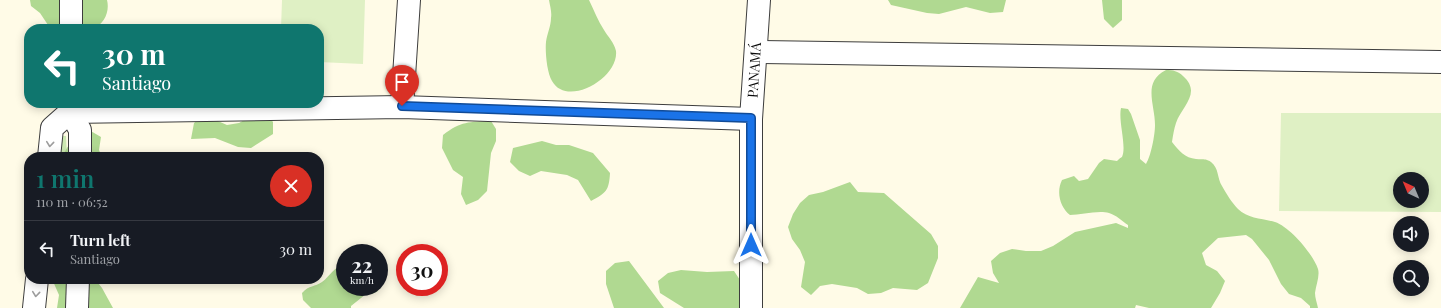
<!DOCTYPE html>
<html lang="en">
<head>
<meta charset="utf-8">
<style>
	:root { --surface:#171b24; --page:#242831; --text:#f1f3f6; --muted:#9ea1a6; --line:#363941; --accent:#0f766e }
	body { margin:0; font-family:"Playfair Display",serif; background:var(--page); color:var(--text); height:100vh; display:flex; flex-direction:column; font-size:15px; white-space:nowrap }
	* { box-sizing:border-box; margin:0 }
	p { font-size:13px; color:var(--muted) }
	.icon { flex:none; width:22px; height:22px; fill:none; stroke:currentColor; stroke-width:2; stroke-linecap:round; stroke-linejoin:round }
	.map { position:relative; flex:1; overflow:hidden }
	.side { position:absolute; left:24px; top:152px; width:300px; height:132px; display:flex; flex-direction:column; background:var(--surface); border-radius:16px; box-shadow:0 2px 10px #0003 }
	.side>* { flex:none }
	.hud { position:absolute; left:24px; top:24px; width:300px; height:84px; border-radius:16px; box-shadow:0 2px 10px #0003; background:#0f766e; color:#fff; overflow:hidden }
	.needle { width:26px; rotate:316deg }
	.controls { position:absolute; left:1393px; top:172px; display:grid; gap:8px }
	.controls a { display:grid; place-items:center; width:36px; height:36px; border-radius:50%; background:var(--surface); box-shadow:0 2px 10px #0003; font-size:20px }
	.speed { position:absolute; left:336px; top:244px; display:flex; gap:8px; font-size:20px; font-weight:700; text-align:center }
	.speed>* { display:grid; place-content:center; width:52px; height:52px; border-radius:50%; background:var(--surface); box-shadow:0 2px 10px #0003; line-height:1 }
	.speed small { font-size:10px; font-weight:400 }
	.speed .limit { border:6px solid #d22; background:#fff; color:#111 }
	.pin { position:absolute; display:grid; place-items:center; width:34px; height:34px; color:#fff; margin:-41px -17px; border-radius:50% 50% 50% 0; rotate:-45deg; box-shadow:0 0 4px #0007 }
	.pin .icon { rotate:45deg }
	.me { position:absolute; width:44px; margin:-22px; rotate:0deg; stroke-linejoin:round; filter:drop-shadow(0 0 3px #0008) }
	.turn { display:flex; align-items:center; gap:14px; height:84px; padding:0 12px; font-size:18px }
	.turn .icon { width:52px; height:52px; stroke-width:2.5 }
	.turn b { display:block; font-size:28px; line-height:34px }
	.round { display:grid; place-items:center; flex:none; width:42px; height:42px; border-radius:21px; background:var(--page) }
	.summary { display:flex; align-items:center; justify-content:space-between; height:68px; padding:0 12px }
	h1 { font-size:24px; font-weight:600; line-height:30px; color:var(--accent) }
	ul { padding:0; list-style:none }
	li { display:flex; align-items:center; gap:12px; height:56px; padding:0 12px; border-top:1px solid var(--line) }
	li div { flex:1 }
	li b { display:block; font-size:15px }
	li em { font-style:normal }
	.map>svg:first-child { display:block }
	.green { fill:#cde9b2 }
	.forest { fill:#b0d991 }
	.pitch { fill:#dff0c4; fill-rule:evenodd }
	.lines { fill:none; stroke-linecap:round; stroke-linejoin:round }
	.minor-casing { stroke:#3d3d3d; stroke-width:24 }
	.minor { stroke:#fff; stroke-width:22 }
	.oneway { stroke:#9d9d9d }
	.route-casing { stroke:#114b97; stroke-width:10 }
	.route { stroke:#1a73e8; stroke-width:7 }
	.labels { text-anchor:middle; stroke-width:4; stroke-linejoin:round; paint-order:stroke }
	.street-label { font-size:14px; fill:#0a0a0a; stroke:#fff }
</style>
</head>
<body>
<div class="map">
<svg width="1441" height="308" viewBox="0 0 1441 308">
	<rect width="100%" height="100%" fill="#fffbe7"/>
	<path class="green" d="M63,136H66L67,157H61V139Z"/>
	<path class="forest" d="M30,0H107C110,12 104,24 93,29H52L48,25L40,13L31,6Z
		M549,0H589C594,10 598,21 604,30C608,37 614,42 616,51C619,78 567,108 552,81C547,73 545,52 546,42C547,34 551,26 551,18C552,12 550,6 549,0Z
		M888,0H1006L1003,12L990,13L966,7L939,14L927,13L891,5Z
		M1102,0H1122V20L1113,28L1104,19Z
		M1166,70C1173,70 1178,71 1183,76C1202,93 1182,106 1176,123C1174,129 1173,135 1172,142C1179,151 1185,158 1196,159C1202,160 1205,158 1211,162C1219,168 1217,178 1222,186C1226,193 1232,203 1238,209C1248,219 1262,218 1275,222C1290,227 1313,254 1318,269C1320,276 1316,285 1315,293C1315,298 1317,303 1318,308H1310V306L1301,298L1289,294L1281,284L1269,260L1252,239L1246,235L1218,238L1202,253L1206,265L1217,271L1225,281L1220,293L1211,308H1149L1136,305L1135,308H960L978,277L999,283L993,273L991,261L1000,253L1012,249L1026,251H1041L1053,246L1075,232L1116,223L1128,228V225C1122,221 1116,215 1109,213C1098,210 1081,215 1070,215C1060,207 1056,192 1062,180L1074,176L1079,181L1088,179L1099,163L1104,159L1117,161C1117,161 1121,157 1122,157C1127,147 1118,121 1121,108L1128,109L1131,114L1140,140V159L1146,164C1151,156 1155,135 1155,125C1155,104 1142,82 1166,70Z
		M263,110L273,122V134L251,148L238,147L215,138L191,139L194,123L204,115L227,125L239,123Z
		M491,121L496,129V141L491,153L487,191L478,200L466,205L461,194L463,177L453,170L442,148L443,135C461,121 469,122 491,121Z
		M89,130L101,137L99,150L102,157H62C70,142 74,136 89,130Z
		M542,141L556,145H569L593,153L610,173C609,191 606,193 591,201L578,180L567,175L541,171L530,176L519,171L510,162L513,148Z
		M850,182L858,192L884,193L931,234L938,246V258L928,283L917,290L893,288L881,293L868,294L857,288L832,284L820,286L811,295L801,287L805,262L800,250L792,239L788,227L793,214L800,203L809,195L823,192Z
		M629,261L664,308H614L606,284V271L615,263Z
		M343,265H345V287H378V291L372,294H366L351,306V308H311L303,300L302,293C309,285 315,287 322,282C330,276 334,267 343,265Z
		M681,270L707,272L734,271L744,286L741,308H684L660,293L658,281L668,273Z
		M52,279H95L102,288L113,308H57L59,295Z"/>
	<path class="pitch" d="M282,0H365L363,64L319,62V29H281Z
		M1281,113H1441V212L1279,211ZM1400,179H1422V201H1400Z"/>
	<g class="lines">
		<g class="minor-casing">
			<g id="minor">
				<path d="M71,29V0"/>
				<path d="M757,52L1441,62"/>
				<path d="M70,103V112L80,130V157"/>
				<path d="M402,107L409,0"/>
				<path d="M70,112L402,107L751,119"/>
				<path d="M49,157L52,128L70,112"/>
				<path d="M34,308L37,279"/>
				<path d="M77,308L78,279"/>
				<path id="s1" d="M751,308V119L759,0"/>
			</g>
		</g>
		<use href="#minor" class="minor"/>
	</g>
	<defs><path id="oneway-chevron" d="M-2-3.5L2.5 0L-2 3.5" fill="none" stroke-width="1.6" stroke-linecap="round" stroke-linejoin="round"/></defs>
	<g class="oneway">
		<use href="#oneway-chevron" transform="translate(50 144) rotate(96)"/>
		<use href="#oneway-chevron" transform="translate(36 294) rotate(96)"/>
	</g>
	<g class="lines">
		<g class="route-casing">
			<path id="route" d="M402,106L751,118V245"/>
		</g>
		<use href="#route" class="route"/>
	</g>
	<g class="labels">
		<g class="street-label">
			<text dy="5" stroke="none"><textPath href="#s1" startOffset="238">PANAMÁ</textPath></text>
		</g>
	</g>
</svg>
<div class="controls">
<a><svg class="needle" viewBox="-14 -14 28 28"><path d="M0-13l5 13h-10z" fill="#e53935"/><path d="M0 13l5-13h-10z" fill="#9ea1a6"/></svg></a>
<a><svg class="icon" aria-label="sound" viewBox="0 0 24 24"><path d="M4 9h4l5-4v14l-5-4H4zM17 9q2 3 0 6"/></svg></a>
<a><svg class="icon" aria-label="search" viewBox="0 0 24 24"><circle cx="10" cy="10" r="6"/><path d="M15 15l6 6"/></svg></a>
</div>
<div class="speed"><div>22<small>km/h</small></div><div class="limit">30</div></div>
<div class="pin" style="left:402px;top:106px;background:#d93025"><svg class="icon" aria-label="arrive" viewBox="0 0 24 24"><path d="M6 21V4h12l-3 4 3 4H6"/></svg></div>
<svg class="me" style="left:751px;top:245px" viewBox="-20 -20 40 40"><path d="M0-17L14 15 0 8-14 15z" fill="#1a73e8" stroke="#fff" stroke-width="4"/></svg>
<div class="hud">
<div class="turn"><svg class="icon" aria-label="left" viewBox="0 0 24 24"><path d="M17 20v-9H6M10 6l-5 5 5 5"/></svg><div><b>30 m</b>Santiago</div></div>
</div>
<section class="side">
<div class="summary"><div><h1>1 min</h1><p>110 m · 06:52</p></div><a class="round" style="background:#d93025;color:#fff"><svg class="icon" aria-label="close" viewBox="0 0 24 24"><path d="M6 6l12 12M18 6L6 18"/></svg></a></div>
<ul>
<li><svg class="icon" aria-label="left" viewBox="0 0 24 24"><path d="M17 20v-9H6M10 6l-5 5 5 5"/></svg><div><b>Turn left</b><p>Santiago</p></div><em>30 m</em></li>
</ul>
</section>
</div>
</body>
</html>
